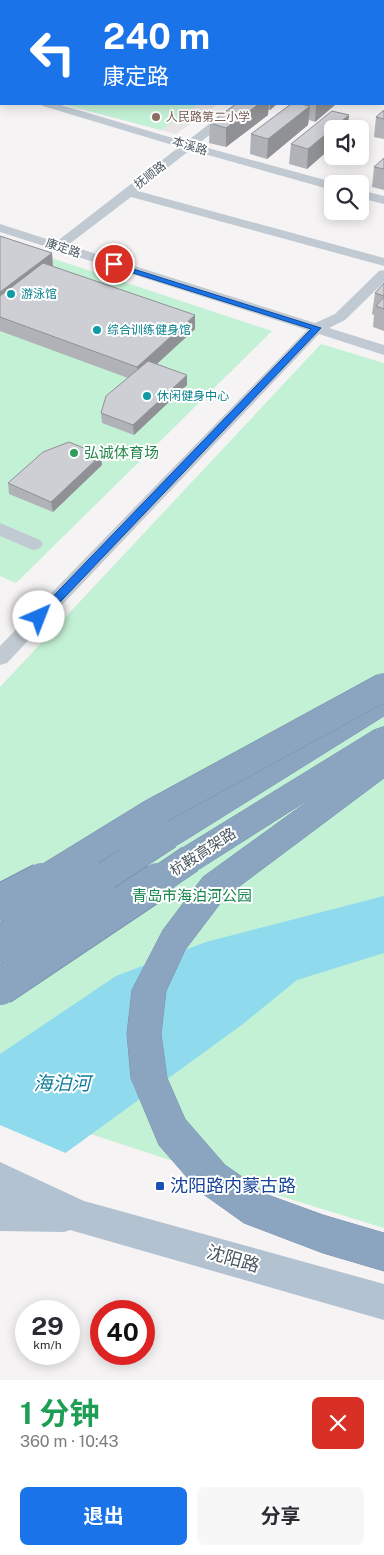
<!DOCTYPE html>
<html lang="zh">
<head>
<meta charset="utf-8">
<style>
	:root { --surface:#fff; --page:#f7f7f7; --text:#2b2b33; --muted:#7c7c81; --accent:#1a73e8 }
	body { margin:0; font-family:"Public Sans","Noto Sans SC",sans-serif; background:var(--page); color:var(--text); height:100vh; display:flex; flex-direction:column; font-size:19px; white-space:nowrap }
	* { box-sizing:border-box; margin:0 }
	p { font-size:16px; color:var(--muted) }
	.icon { flex:none; width:28px; height:28px; fill:none; stroke:currentColor; stroke-width:2; stroke-linecap:round; stroke-linejoin:round }
	.map { position:relative; height:1380px; overflow:hidden }
	.drawer { display:flex; flex-direction:column; background:var(--surface); flex:1 }
	.drawer>* { flex:none }
	.guide { position:absolute; left:0px; top:0px; width:385px; height:105px; box-shadow:0 2px 12px #0003; background:#1a73e8; color:#fff; overflow:hidden }
	.controls { position:absolute; left:324px; top:120px; display:grid; gap:10px }
	.controls a { display:grid; place-items:center; width:45px; height:45px; border-radius:8px; background:var(--surface); box-shadow:0 2px 12px #0003; font-size:25px }
	.speed { position:absolute; left:15px; top:1300px; display:flex; gap:10px; font-size:25px; font-weight:700; text-align:center }
	.speed>* { display:grid; place-content:center; width:65px; height:65px; border-radius:50%; background:var(--surface); box-shadow:0 2px 12px #0003; line-height:1 }
	.speed small { font-size:12px; font-weight:400 }
	.speed .limit { border:8px solid #d22; background:#fff; color:#111 }
	.pin { position:absolute; display:grid; place-items:center; width:42px; height:42px; color:#fff; margin:-21px; border:2px solid #fff; border-radius:50%; box-shadow:0 1px 5px #0007 }
	.me { position:absolute; width:55px; margin:-28px; rotate:44deg; stroke-linejoin:round; filter:drop-shadow(0 0 4px #0008) }
	.turn { display:flex; align-items:center; gap:18px; height:105px; padding:0 20px; font-size:22px }
	.turn .icon { width:65px; height:65px; stroke-width:2.5 }
	.turn b { display:block; font-size:35px; line-height:42px }
	.round { display:grid; place-items:center; flex:none; width:52px; height:52px; border-radius:8px; background:var(--page) }
	.headline { display:flex; align-items:center; justify-content:space-between; height:85px; padding:0 20px }
	h1 { font-size:30px; font-weight:700; line-height:38px; color:#1e9e55 }
	.cta { display:flex; gap:10px; margin-top:auto; padding:10px 20px }
	.cta a { flex:1; height:58px; border-radius:8px; background:var(--accent); color:#fff; font-size:20px; font-weight:700; line-height:58px; text-align:center }
	.cta a+a { background:var(--page); color:var(--text) }
	.map>svg:first-child { display:block }
	.education { fill:#e6e4e5 }
	.green { fill:#c3f1d5 }
	.water { fill:#90daee }
	.pier { fill:#f5f3f3 }
	.lines { fill:none; stroke-linecap:round; stroke-linejoin:round }
	.highway-casing { stroke:#7690ad; stroke-width:1 }
	.minor { fill:#c1cad2; fill-rule:evenodd }
	.major { fill:#b3c2d1; fill-rule:evenodd }
	.highway { fill:#8ba5c1; fill-rule:evenodd }
	.highway-bridge-far1-casing { stroke:#7690ad; stroke-width:29; stroke-linecap:butt }
	.highway-bridge-casing { stroke:#7690ad; stroke-width:38; stroke-linecap:butt }
	.highway-bridge-far1 { stroke:#8ba5c1; stroke-width:28 }
	.highway-bridge { stroke:#8ba5c1; stroke-width:36 }
	.wall { fill:#b0b2b7 }
	.shaded-wall { fill:#909195 }
	.building { fill:#cdcfd5; stroke:#909195 }
	.route { fill:#1a73e8; stroke:#114b97 }
	.education-dot { fill:#8d6e63; stroke:#fff; stroke-width:2 }
	.culture-dot { fill:#0f9aa8; stroke:#fff; stroke-width:2 }
	.leisure-dot { fill:#2e9e5b; stroke:#fff; stroke-width:2 }
	.transit-dot { fill:#1a4fb4; stroke:#fff; stroke-width:2 }
	.labels { text-anchor:middle; stroke-width:4; stroke-linejoin:round; paint-order:stroke }
	.far-education-label { font-size:12px; fill:#785e54; stroke:#fff; text-anchor:start }
	.far-street-label { font-size:12px; fill:#4a5661; stroke:#fff }
	.far-culture-label { font-size:12px; fill:#0d838f; stroke:#fff; text-anchor:start }
	.leisure-label { font-size:15px; fill:#27864d; stroke:#fff; text-anchor:start }
	.street-label { font-size:15px; fill:#4a5661; stroke:#fff }
	.park-label { font-size:15px; fill:#17864f; stroke:#fff }
	.near-transit-label { font-size:18px; fill:#164399; stroke:#fff; text-anchor:start }
	.near-street-label { font-size:18px; fill:#4a5661; stroke:#fff }
	.near-water-label { font-size:19px; font-style:italic; fill:#0c7c9b; stroke:#fff }
</style>
</head>
<body>
<div class="map">
<svg width="384" height="1380" viewBox="0 0 384 1380">
	<rect width="100%" height="100%" fill="#f5f3f3"/>
	<path class="education" d="M62,104H218L176,134Z"/>
	<path class="green" d="M62,104H198L161,130Z
		M0,241L272,331L16,583L0,576Z
		M321,344L384,363V1228L254,1188L0,1104V687Z"/>
	<path class="water" d="M384,896V953L297,980L243,1024L60,1157L0,1214V1054L116,976L206,942Z"/>
	<path class="pier" d="M0,1125L68,1154L0,1217Z"/>
	<g class="lines">
		<g class="highway-casing">
			<path id="highway" d="M384,691V716L179,844L168,848L157,844L153,835L157,826L374,695Z
				M384,727V778L225,897L185,950L166,991L161,1034L167,1078L185,1119L225,1165L268,1195L323,1215L384,1233V1271L323,1253L244,1223L199,1191L159,1145L131,1078L127,1034L132,990L163,930L203,877L319,793L201,868L190,872L179,868L175,859L179,850L374,730Z"/>
		</g>
		<path class="minor" d="M232,0H246L247,1H233Z
			M0,87H1V93H0Z
			M41,104H58L186,142L235,104H248L197,145L336,183L332,184V190L190,150L138,191L384,258V266L131,197L68,245L315,323L335,314L379,271L384,270V282L345,320L329,328L384,345V355L319,334L7,663L0,665V646L307,330L0,232V224L56,242L179,147L43,106Z
			M360,190L384,196V204L360,198Z
			M0,523L40,540L43,544L40,548L34,550L28,548L0,536Z"/>
		<path class="major" d="M10,0H28V1H11Z
			M0,1162L84,1201L384,1284V1320L70,1230L64,1232L0,1231Z"/>
		<use href="#highway" class="highway"/>
		<g class="highway-bridge-far1-casing">
			<path id="highway-bridge-far1" d="M40,882L149,815L384,687
				M96,882L168,835
				M156,882L190,859"/>
		</g>
		<g class="highway-bridge-casing">
			<path id="highway-bridge" d="M0,903L42,881
				M0,945L98,881
				M0,987L158,881"/>
		</g>
		<use href="#highway-bridge-far1" class="highway-bridge-far1"/>
		<use href="#highway-bridge" class="highway-bridge"/>
	</g>
	<path class="wall" d="M236,104H277L270,110H268V115L226,147L209,143L210,123Z
		M291,104H336L315,122L309,120L308,125L267,159L250,154L251,134Z
		M384,110V139L374,137L376,117Z
		M349,115L347,129H332V147L307,169L289,164L291,144Z
		M384,158V190L372,187L374,167Z
		M0,236L52,253L53,267L195,329L157,364L187,385L134,435L102,423L101,413L128,378L0,331Z
		M384,283V331L373,327L374,315L372,314L375,293Z
		M102,465L53,512L9,494L8,483Z"/>
	<path class="shaded-wall" d="M259,104H269L268,115L226,147V128Z
		M270,104H277L270,110Z
		M316,104H336L315,122Z
		M310,106L308,125L267,159L268,139Z
		M349,115L347,129H332V147L307,169L308,149Z
		M52,253L53,270L0,311V292Z
		M195,315V329L138,381L137,367Z
		M187,375V385L134,435L133,425Z
		M101,455L102,465L53,512L51,502Z"/>
	<path class="building" d="M236,104H259L226,128L210,123Z
		M291,104H300L310,106L268,139L251,134Z
		M384,110V119L376,117Z
		M332,111L349,115L308,149L291,144Z
		M384,158V169L374,167Z
		M0,236L52,253L0,292Z
		M43,263L195,315L137,367L0,317V296Z
		M384,283V296L375,293Z
		M384,297V309L376,306Z
		M148,361L187,375L133,425L101,413L106,396Z
		M69,442L101,455L51,502L8,483L43,452Z"/>
	<path class="route" d="M111,262L321,328L43,620L39,621L34,617L36,614L311,329L111,266Z"/>
	<circle class="education-dot" cx="156" cy="117" r="5"/>
	<g class="culture-dot">
		<circle cx="11" cy="294" r="5"/>
		<circle cx="97" cy="330" r="5"/>
		<circle cx="147" cy="396" r="5"/>
	</g>
	<circle class="leisure-dot" cx="74" cy="453" r="5"/>
	<rect class="transit-dot" x="155" y="1181" width="10" height="10" rx="2.5"/>
	<g class="labels">
		<g class="far-education-label">
			<text x="166" y="121">人民路第二小学</text>
		</g>
		<g class="far-street-label">
			<text transform="translate(190 146) rotate(17)" y="4">本溪路</text>
			<text transform="translate(150 175) rotate(-38)" y="4">抚顺路</text>
			<text transform="translate(63 248) rotate(18)" y="4">康定路</text>
		</g>
		<g class="far-culture-label">
			<text x="21" y="298">游泳馆</text>
			<text x="107" y="334">综合训练健身馆</text>
			<text x="157" y="400">休闲健身中心</text>
		</g>
		<g class="leisure-label">
			<text x="84" y="458">弘诚体育场</text>
		</g>
		<g class="street-label">
			<text transform="translate(203 852) rotate(-33)" y="5">杭鞍高架路</text>
		</g>
		<g class="park-label">
			<text x="192" y="901">青岛市海泊河公园</text>
		</g>
		<g class="near-transit-label">
			<text x="170" y="1192">沈阳路内蒙古路</text>
		</g>
		<g class="near-street-label">
			<text transform="translate(233 1259) rotate(16)" y="6">沈阳路</text>
		</g>
		<g class="near-water-label">
			<text x="62" y="1090">海泊河</text>
		</g>
	</g>
</svg>
<div class="controls">
<a><svg class="icon" aria-label="sound" viewBox="0 0 24 24"><path d="M4 9h4l5-4v14l-5-4H4zM17 9q2 3 0 6"/></svg></a>
<a><svg class="icon" aria-label="search" viewBox="0 0 24 24"><circle cx="10" cy="10" r="6"/><path d="M15 15l6 6"/></svg></a>
</div>
<div class="speed"><div>29<small>km/h</small></div><div class="limit">40</div></div>
<div class="pin" style="left:114px;top:264px;background:#d93025"><svg class="icon" aria-label="arrive" viewBox="0 0 24 24"><path d="M6 21V4h12l-3 4 3 4H6"/></svg></div>
<svg class="me" style="left:39px;top:617px" viewBox="-20 -20 40 40"><circle r="19" fill="#fff"/><path d="M0-13L10 11 0 6-10 11z" fill="#1a73e8"/></svg>
<div class="guide">
<div class="turn"><svg class="icon" aria-label="left" viewBox="0 0 24 24"><path d="M17 20v-9H6M10 6l-5 5 5 5"/></svg><div><b>240 m</b>康定路</div></div>
</div>
</div>
<section class="drawer">
<div class="headline"><div><h1>1 分钟</h1><p>360 m · 10:43</p></div><a class="round" style="background:#d93025;color:#fff"><svg class="icon" aria-label="close" viewBox="0 0 24 24"><path d="M6 6l12 12M18 6L6 18"/></svg></a></div>
<div class="cta"><a>退出</a><a>分享</a></div>
</section>
</body>
</html>
